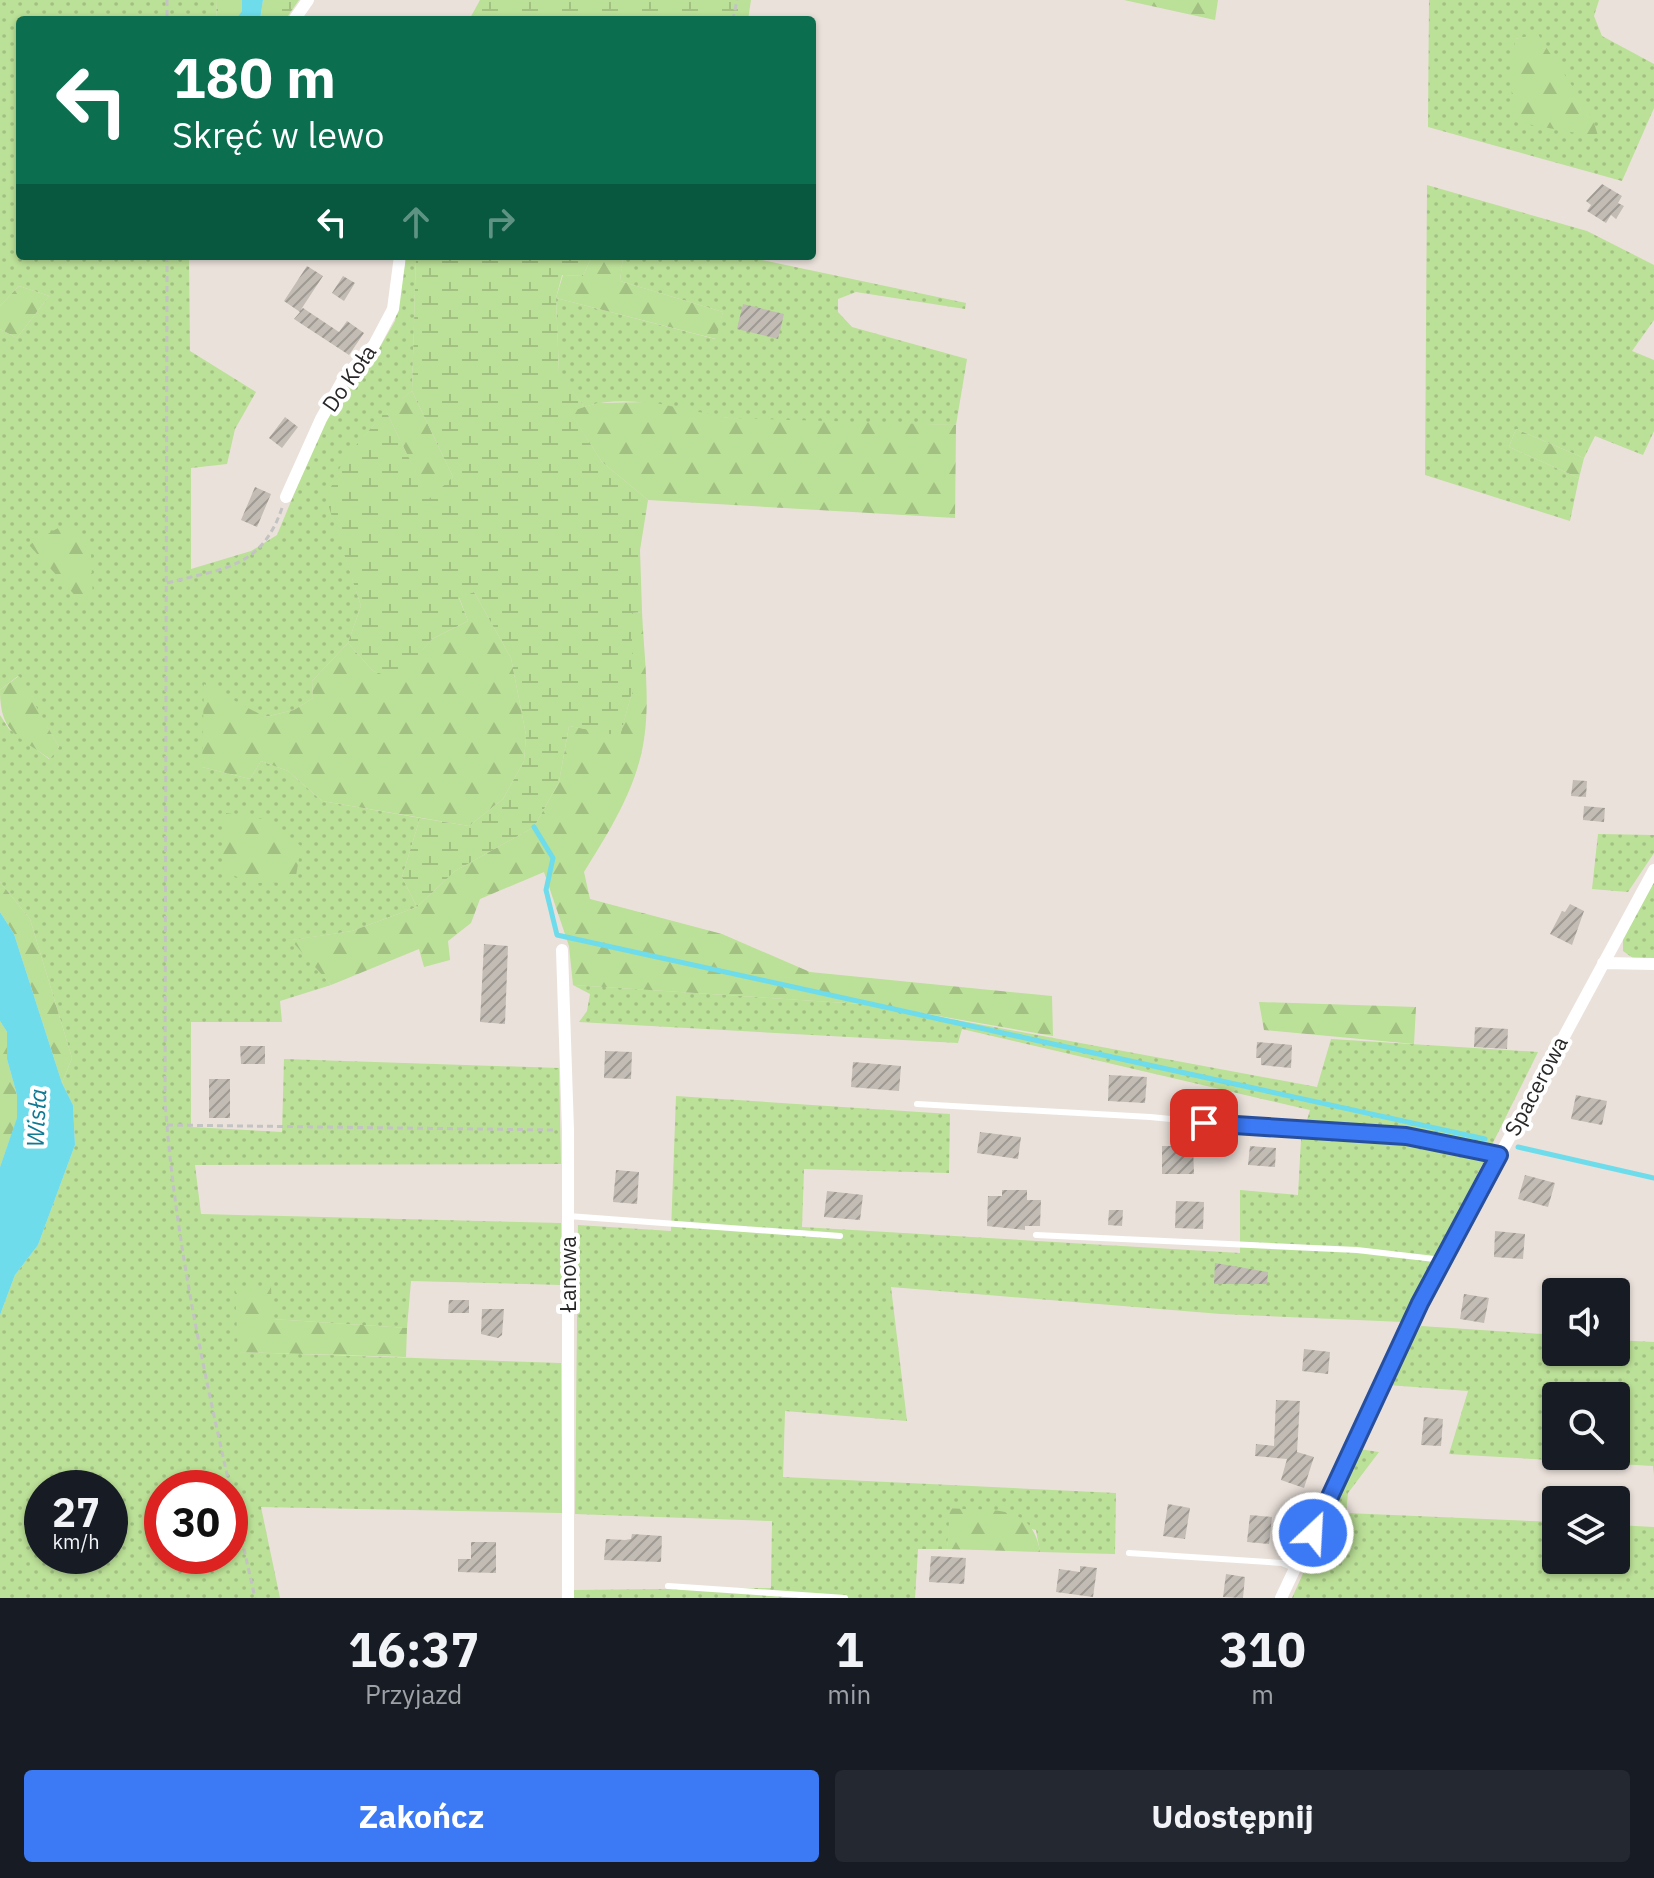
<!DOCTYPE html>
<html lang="pl">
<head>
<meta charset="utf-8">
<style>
	:root { --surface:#171b24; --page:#242831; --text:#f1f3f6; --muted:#9ea1a6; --accent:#3c79f5 }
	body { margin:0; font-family:"IBM Plex Sans",sans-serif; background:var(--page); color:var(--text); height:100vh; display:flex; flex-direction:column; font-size:30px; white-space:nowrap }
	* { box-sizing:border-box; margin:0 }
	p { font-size:26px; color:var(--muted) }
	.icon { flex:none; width:44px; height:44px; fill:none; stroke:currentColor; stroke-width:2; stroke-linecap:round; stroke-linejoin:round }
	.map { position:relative; height:1598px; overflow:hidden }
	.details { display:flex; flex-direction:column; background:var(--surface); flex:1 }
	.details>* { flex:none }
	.hud { position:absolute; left:16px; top:16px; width:800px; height:244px; border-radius:8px; box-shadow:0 2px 6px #0004; background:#0b6e4f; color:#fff; overflow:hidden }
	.controls { position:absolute; left:1542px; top:1278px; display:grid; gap:16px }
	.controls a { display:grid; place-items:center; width:88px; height:88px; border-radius:8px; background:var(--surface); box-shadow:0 2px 6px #0004; font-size:40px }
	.speed { position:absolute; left:24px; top:1470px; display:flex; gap:16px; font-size:40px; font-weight:700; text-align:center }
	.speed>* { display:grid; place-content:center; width:104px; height:104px; border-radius:50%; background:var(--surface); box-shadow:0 2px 6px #0004; line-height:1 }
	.speed small { font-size:20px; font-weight:400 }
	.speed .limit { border:12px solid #d22; background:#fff; color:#111 }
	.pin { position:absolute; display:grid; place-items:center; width:68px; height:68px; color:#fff; margin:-34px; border-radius:16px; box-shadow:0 4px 12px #0006 }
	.me { position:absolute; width:88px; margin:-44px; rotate:25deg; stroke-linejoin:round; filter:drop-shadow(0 0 6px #0008) }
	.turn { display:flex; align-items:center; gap:28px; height:168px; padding:0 24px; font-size:36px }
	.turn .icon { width:104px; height:104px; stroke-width:2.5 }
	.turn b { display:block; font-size:56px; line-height:68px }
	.lanes { display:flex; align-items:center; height:76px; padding:0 24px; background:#0003; justify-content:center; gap:40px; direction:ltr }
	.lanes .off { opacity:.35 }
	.eta { display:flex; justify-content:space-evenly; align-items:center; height:136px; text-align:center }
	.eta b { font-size:48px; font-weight:700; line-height:56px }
	.cta { display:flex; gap:16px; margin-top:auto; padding:16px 24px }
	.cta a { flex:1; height:92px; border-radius:8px; background:var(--accent); color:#fff; font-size:32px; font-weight:700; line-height:92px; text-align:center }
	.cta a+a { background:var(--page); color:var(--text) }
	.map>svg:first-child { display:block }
	.grass { fill:url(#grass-dots); fill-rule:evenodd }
	.forest { fill:url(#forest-firs) }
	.wetland { fill:url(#wetland-marsh) }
	.water { fill:#6edceb }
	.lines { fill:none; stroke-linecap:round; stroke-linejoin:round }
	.stream { stroke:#6edceb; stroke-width:5 }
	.building { fill:url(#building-hatch) }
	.path { stroke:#c3c3c3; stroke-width:3; stroke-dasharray:6 4; stroke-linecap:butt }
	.lane { stroke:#fff; stroke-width:6 }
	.street { stroke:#fff; stroke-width:12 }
	.route-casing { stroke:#274f9f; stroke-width:20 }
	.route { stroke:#3c79f5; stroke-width:14 }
	.labels { text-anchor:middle; stroke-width:8; stroke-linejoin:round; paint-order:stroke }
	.street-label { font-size:22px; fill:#282828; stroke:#fff }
	.water-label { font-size:24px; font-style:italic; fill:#107a94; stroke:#fff }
</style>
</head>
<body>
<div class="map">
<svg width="1654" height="1598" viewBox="0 0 1654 1598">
	<defs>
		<pattern id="grass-dots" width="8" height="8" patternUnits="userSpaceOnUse" patternTransform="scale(2)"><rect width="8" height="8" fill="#bbe097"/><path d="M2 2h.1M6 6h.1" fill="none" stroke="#a1c082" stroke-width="1.8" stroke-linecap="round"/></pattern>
		<pattern id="forest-firs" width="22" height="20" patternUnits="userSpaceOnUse" patternTransform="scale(2)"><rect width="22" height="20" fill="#bbe097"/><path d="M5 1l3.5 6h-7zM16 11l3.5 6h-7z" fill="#a1c082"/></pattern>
		<pattern id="wetland-marsh" width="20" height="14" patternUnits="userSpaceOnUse" patternTransform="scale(2)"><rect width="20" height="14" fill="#bbe097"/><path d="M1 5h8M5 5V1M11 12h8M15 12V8" fill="none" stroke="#a1c082"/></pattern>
		<pattern id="building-hatch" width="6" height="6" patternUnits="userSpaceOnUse" patternTransform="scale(2)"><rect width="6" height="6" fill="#c2bcb5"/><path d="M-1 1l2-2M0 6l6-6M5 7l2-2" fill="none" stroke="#9e9993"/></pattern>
	</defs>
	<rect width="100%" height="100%" fill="#eae1da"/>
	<path class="grass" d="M0,0H216L217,20H20V256H189L190,351L256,392L235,429L227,464L191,468V569L251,551L277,535L321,429L349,384L377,352L395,321L406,256H416L412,391C371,423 348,451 327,498L361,606L348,643L312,681L313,698L294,710L265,717L202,767L250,779L261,761L288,771L322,801L420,818L402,877L417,907L352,931L292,940L331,985L280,1001L282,1022H191V1127L282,1132L284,1059L559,1068L561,1164L195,1165L201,1214L561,1223L562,1285L411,1281L407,1328L272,1319L239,1352L561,1363L562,1513L261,1507L280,1598H0V1315L15,1275L38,1245L75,1145L73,1105L62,1083L72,1058L30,919L0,882V715L9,729L49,759L59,747L18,676L0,690V329L17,338L49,296L19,286L0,306ZM42,1488H110V1556H42ZM162,1488H230V1556H162Z
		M1429,0H1599L1594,16L1602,36L1654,64V108L1622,181L1428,127ZM1538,35L1560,72L1515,39Z
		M1427,185L1587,231L1654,265V320L1632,351L1654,360V431L1643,455L1595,436L1584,458L1516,429L1509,447L1579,478L1570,521L1425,475Z
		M623,256H743L966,303L965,309L856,292L838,299V312L852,327L967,359L956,425C881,423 804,426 729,418C680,413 634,391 584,407L559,373L556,298L715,339L723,312L620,281Z
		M1598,834L1654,835V853L1628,892L1592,889Z
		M1654,878V959L1633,958L1623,951V938Z
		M573,985L876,1005L1317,1087L1331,1039L1538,1052L1404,1322L1221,1314L891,1287L907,1421L785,1411L783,1477L1116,1493L1115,1554L1040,1552L1036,1530L951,1508L947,1549H918L915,1598H574V1590L771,1588L772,1521L575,1514L578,1225L671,1231L676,1096L950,1114L949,1173L804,1169L802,1227L1240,1253V1190L1298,1195L1301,1140L1310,1110L962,1029L958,1043L579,1022L587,1011L590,994Z
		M1421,1326L1556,1335V1352H1616V1340L1654,1342V1475L1653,1466L1449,1454L1468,1391L1388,1385ZM1556,1396H1616V1456H1556Z
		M1359,1449L1379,1452L1348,1493L1346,1513L1556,1522V1560H1616V1525L1654,1527V1598H1292Z"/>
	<path class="forest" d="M1124,0H1218L1215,20Z
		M1538,34C1553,61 1595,112 1598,137L1510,121L1515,39Z
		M592,256H623L620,281L723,312L716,339L556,298L563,275L583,276Z
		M19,286L49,296L17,338L0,329V306Z
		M412,391L453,477L429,500L386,411Z
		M651,402L728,418L956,425L955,518L648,500L602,462L569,411L598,403Z
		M1516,429L1584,458L1579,478L1509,447Z
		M70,521L91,555L93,599L81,602L29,545Z
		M474,592L511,658L526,735L524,761L503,799L469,826L322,801L288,771L261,761L250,779L202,767L204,684L265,717L294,710L313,698L312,681L348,643L373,671L397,678L432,639L468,621L459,597Z
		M642,612C644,658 652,709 641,755C631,797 607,835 584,872L590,899L722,934L810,972L1052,996L1053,1036L876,1005L573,985L569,946L544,872L480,899L471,923L448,941L450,960L424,967L419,949L331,985L291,940L352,931L417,907L455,871L534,827L559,782L569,726L620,735L632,692V613Z
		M19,676L59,747L50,759C17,735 0,733 0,690Z
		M226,813L267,820L301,846L295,882L253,883L222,871Z
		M0,882L30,919L72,1058L62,1083L14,934L0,912Z
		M1259,1002L1416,1007L1414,1044L1264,1030Z
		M0,1021L7,1032V1059L17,1095V1119L0,1167Z
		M271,1285L272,1319L407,1328L406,1357L238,1352L235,1289Z
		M950,1508C992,1512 1032,1502 1040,1552L947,1549Z"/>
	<path class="wetland" d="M216,0H242V11L235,20H217Z
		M263,0H299L285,20H260Z
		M480,0H751L748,20H469Z
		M416,256H592L583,276L562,275L556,298L559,372L584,407L570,412L602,462L648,500L640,550L642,612L632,613V692L620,736L569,726L559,782L534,827L455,871L417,907L402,877L420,818L469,826L503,799L524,761L526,735L511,658L474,592L459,598L468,621L432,639L397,679L373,671L348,643L361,606L326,498L344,459L386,411L429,499L453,477L412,391Z"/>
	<path class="water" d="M242,0H263L260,20H235L242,11Z
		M0,912L14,934L62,1083L73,1105L75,1145L38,1245L15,1275L0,1315V1167L17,1118V1095L7,1059V1032L0,1021Z"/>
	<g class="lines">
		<path class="stream" d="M534,827L553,858L546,890L557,935L1485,1139
			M1518,1147L1654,1178"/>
	</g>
	<path class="building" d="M1602,184L1622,196L1618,203L1624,206L1616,219L1611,215L1606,223L1587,211L1591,205L1586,201Z
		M307,266L323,276L300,311L303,308L339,332L347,321L364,333L349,355L294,319L300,312L284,301Z
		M343,276L355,283L344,301L332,293Z
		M743,304L784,314L778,339L737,329Z
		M285,417L298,427L282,448L269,438Z
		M255,487L271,494L257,527L241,520Z
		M1573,780L1587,781L1586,797L1571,796Z
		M1584,806L1605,808L1604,822L1583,820Z
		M1570,904L1584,911L1572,945L1550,934L1562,911L1565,912Z
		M484,944L508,946L505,1024L480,1022Z
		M1475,1027L1508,1029L1507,1049L1474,1047Z
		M1257,1042L1292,1045L1291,1068L1261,1065V1058H1256Z
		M240,1046H265V1064H241Z
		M605,1051L632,1052L631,1079L604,1078Z
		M853,1062L901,1066L899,1091L851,1087Z
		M1109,1075L1147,1077L1145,1103L1108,1101Z
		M209,1079H230V1118H209Z
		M1576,1095L1607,1101L1602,1125L1571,1119Z
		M980,1132L1021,1137L1018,1159L977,1153Z
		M1162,1146H1193L1194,1174H1162Z
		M1250,1146L1276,1148L1275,1167L1248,1165Z
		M616,1170L639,1172L637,1204L613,1202Z
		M1525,1175L1555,1183L1548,1207L1518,1199Z
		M1002,1190H1027V1200H1041L1040,1226H1025V1230L987,1226L988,1196H1002Z
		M827,1191L863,1195L860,1220L824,1217Z
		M1176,1201L1204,1202L1203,1229L1175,1228Z
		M1109,1210H1123L1122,1226L1108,1225Z
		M1495,1231L1525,1234L1523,1259L1494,1257Z
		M1215,1263L1268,1272L1267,1284H1214Z
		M1464,1294L1489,1298L1484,1323L1460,1319Z
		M449,1300H469V1313H448Z
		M482,1309H504L502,1335L498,1338L481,1334Z
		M1304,1349L1330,1352L1328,1374L1302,1371Z
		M1276,1400L1300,1401L1297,1452L1314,1457L1304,1488L1281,1480L1287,1459L1255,1456L1256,1444L1274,1446Z
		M1424,1417L1443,1419L1441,1446L1421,1445Z
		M1168,1504L1190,1508L1185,1539L1163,1536Z
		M1250,1515L1272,1517L1269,1544L1247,1542Z
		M632,1534L662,1536L661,1562L604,1560L606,1539L625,1540L631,1539Z
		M471,1542H496V1573L458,1572V1559H471Z
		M931,1556L966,1558L964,1584L929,1582Z
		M1080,1566L1097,1568L1093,1597L1056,1592L1059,1569L1080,1572Z
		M1226,1574L1245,1577L1243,1598L1223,1597Z"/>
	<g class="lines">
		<path class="path" d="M167,0V20
			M733,20L737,0
			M167,256L165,1101C177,1270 218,1433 255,1598
			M167,583C223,568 261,569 282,508
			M167,1125L555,1130"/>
		<path class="lane" d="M917,1104L1150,1117L1295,1131L1370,1133L1499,1155
			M568,1216L840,1236
			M1036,1235L1357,1250L1443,1260
			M1129,1553L1282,1563L1296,1569
			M668,1586L845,1598"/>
		<path class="street" d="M294,20L308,0
			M286,497L321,419L344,378L374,345L393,309L400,256
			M562,950L568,1130V1598
			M1603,963L1654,964
			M1281,1598L1420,1303L1654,870"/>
	</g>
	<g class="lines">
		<g class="route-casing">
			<path id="route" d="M1204,1123L1406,1136L1499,1155L1420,1303L1313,1533"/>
		</g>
		<use href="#route" class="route"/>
	</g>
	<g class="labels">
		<g class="street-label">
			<text transform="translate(349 378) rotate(-55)" y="8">Do Koła</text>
			<text transform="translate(1536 1086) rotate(-62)" y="8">Spacerowa</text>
			<text transform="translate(568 1274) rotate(-90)" y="8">Łanowa</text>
		</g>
		<g class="water-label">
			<text transform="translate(37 1118) rotate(-87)" y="8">Wisła</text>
		</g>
	</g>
</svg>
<div class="controls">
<a><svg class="icon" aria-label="sound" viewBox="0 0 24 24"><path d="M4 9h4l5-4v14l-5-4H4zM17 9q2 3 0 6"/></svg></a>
<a><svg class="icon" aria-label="search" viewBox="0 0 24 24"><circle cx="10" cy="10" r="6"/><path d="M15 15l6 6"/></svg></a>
<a><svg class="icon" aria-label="layers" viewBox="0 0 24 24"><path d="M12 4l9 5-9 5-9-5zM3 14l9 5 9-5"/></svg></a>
</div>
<div class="speed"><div>27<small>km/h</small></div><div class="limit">30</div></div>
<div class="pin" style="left:1204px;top:1123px;background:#d93025"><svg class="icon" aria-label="arrive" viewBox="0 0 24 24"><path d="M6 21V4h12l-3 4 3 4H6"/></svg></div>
<svg class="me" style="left:1313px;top:1533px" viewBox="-20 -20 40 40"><circle r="17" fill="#3c79f5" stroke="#fff" stroke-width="3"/><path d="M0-11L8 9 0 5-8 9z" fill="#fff"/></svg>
<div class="hud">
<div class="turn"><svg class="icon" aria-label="left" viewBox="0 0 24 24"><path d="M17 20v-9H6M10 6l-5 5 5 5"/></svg><div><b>180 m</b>Skręć w lewo</div></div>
<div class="lanes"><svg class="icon" aria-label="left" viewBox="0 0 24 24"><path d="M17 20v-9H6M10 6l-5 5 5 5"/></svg><svg class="icon off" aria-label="ahead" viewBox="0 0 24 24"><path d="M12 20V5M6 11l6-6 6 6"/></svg><svg class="icon off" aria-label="right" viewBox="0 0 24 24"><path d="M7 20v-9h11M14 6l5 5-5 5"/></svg></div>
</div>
</div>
<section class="details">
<div class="eta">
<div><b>16:37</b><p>Przyjazd</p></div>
<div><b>1</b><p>min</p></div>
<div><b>310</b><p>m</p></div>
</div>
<div class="cta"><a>Zakończ</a><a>Udostępnij</a></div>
</section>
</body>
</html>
